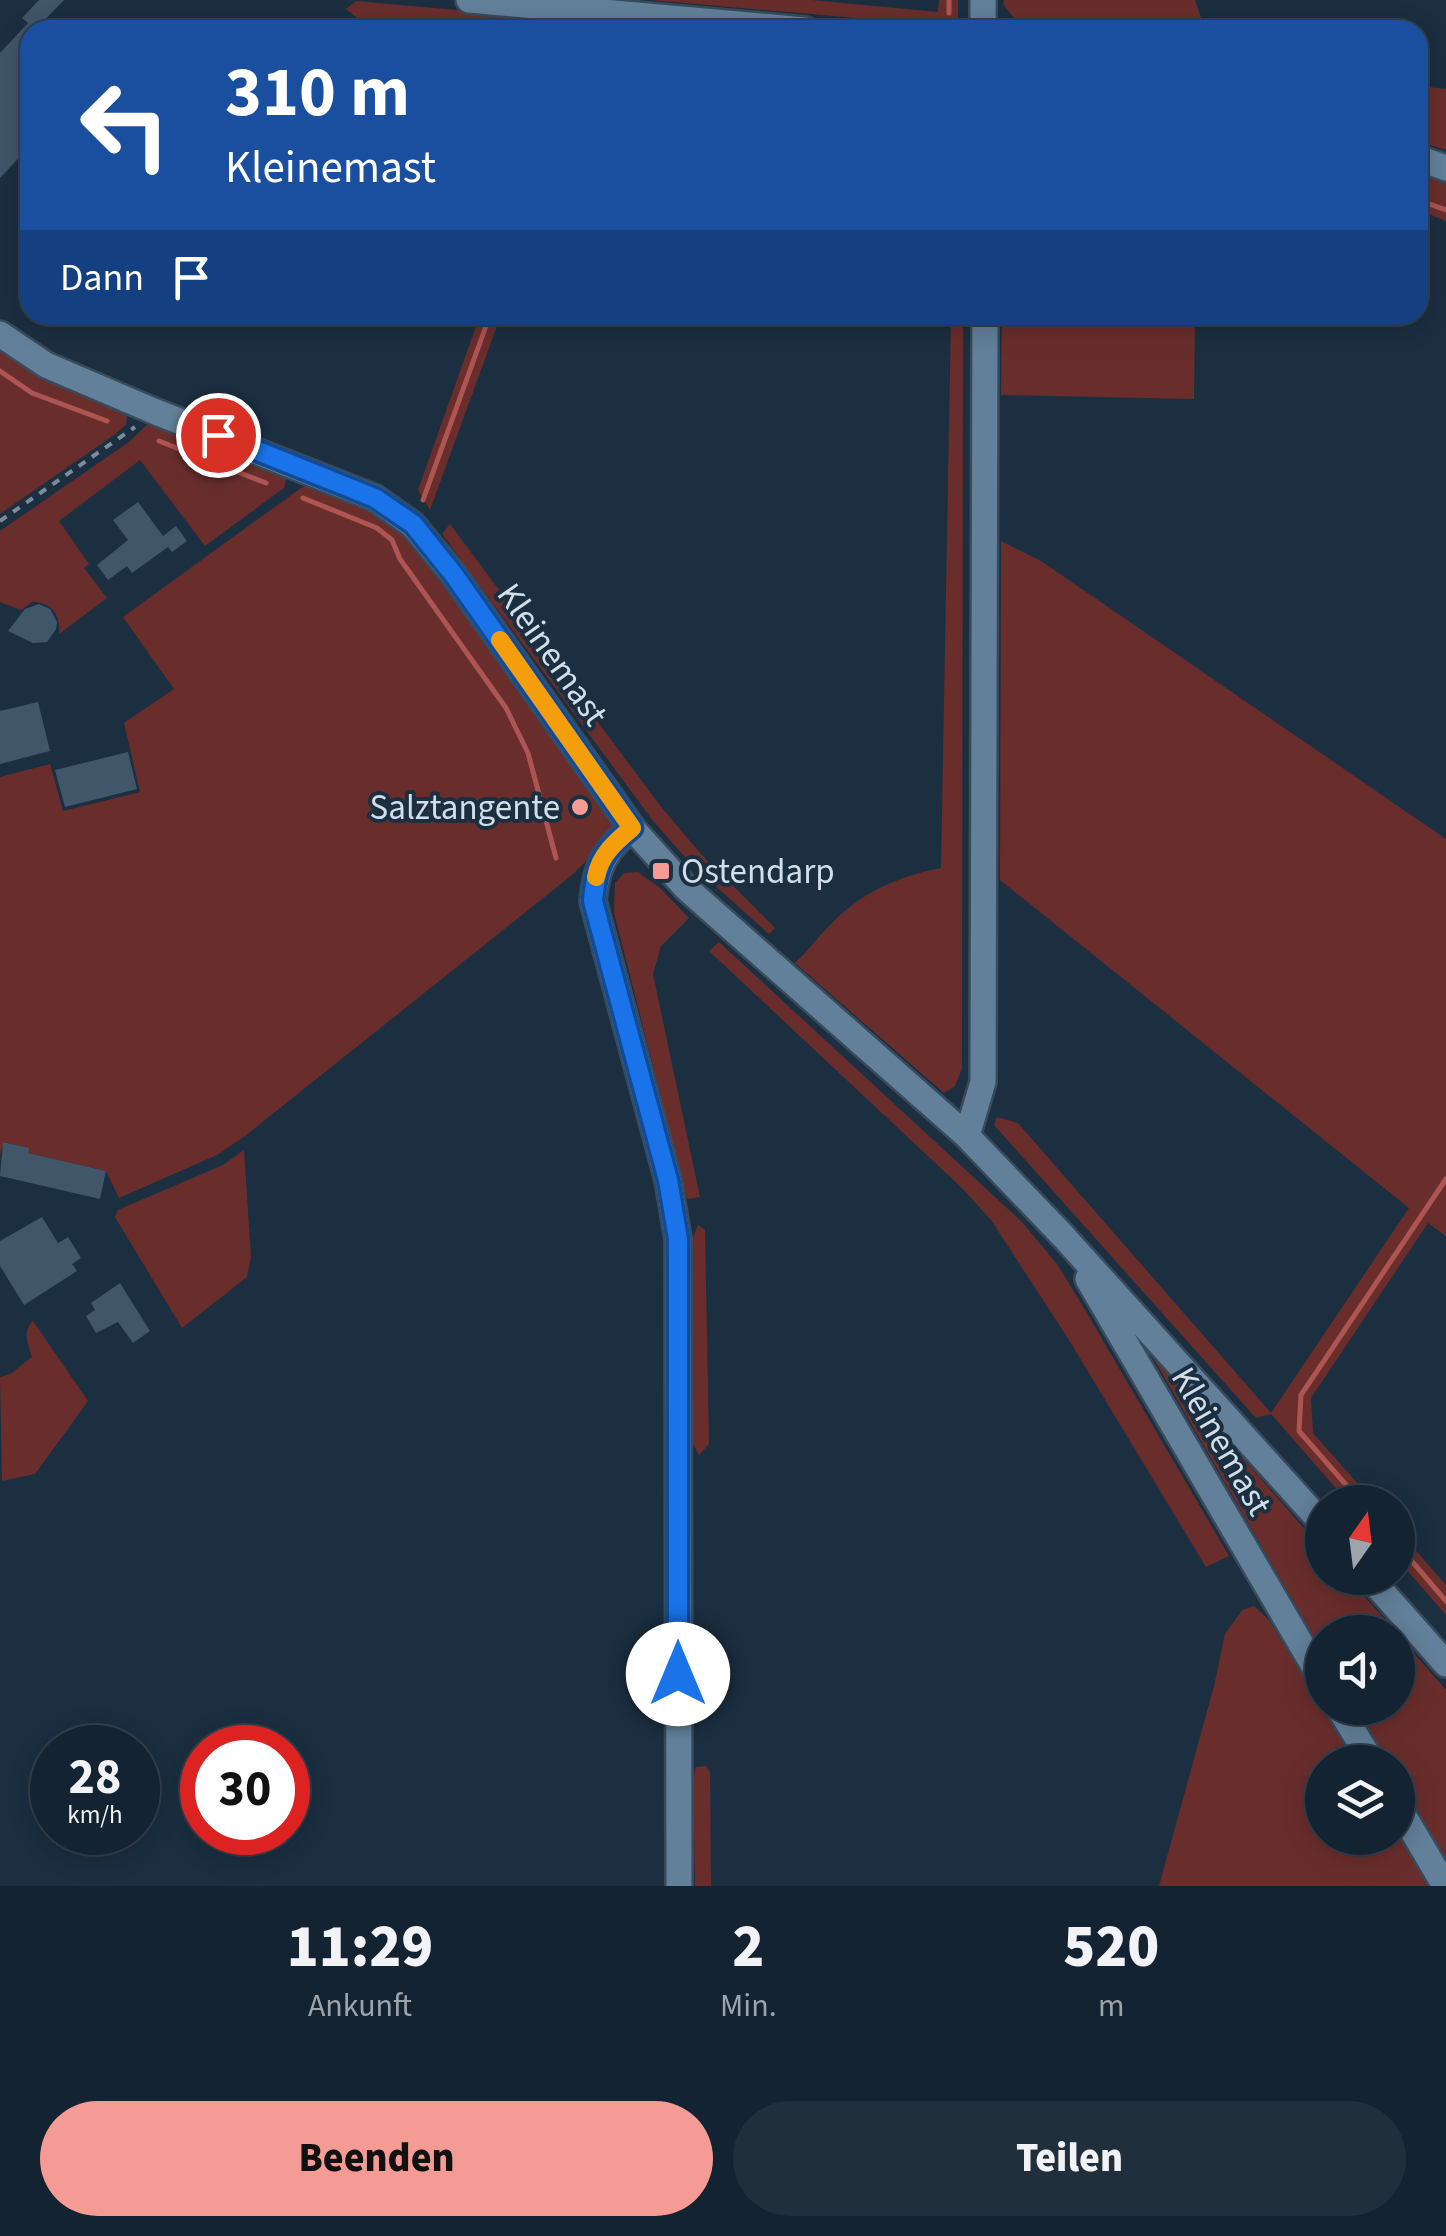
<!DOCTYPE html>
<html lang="de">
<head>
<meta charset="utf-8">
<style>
	:root { --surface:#142331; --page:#212f3d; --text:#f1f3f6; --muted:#9da4ab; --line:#33404d; --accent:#f59b96 }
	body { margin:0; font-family:"Source Sans 3",sans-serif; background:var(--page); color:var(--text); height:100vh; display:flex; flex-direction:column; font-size:38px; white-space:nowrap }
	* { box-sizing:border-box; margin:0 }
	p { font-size:32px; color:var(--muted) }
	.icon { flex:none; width:55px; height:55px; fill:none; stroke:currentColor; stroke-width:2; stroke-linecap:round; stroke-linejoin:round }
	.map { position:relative; height:1886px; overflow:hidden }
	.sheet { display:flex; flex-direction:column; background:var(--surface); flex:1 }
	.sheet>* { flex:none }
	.guide { position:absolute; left:20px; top:20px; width:1408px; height:305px; border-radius:30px; box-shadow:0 5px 25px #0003,0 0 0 2px var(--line); background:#1a4fa0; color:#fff; overflow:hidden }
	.needle { width:65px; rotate:14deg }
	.controls { position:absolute; left:1305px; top:1485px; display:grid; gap:20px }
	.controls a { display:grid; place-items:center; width:110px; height:110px; border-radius:50%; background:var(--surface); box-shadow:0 5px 25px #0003,0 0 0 2px var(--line); font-size:50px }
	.speed { position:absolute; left:30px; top:1725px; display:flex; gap:20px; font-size:50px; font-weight:700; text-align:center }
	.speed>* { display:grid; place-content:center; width:130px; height:130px; border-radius:50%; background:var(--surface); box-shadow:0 5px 25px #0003,0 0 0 2px var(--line); line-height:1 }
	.speed small { font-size:25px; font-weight:400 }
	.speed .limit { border:15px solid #d22; background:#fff; color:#111 }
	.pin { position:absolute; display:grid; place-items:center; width:85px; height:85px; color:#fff; margin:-42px; border:5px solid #fff; border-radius:50%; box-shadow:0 2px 10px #0007 }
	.me { position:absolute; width:110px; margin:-55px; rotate:0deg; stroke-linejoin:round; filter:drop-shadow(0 0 8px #0008) }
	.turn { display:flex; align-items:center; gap:35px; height:210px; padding:0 40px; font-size:45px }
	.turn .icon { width:130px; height:130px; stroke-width:2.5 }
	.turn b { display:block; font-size:70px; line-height:85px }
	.then { display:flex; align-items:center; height:95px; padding:0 40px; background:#0003; gap:20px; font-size:38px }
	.eta { display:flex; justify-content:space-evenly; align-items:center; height:170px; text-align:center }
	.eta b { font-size:60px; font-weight:800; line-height:70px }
	.action { display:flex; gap:20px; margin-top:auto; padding:20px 40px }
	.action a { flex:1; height:115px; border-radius:60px; background:var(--accent); color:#111; font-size:40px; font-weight:800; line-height:115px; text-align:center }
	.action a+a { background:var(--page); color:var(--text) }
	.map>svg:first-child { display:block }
	.green { fill:#692e2c }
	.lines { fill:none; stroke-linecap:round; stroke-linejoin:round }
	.stream { stroke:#ae5553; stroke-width:5 }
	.building { fill:#415669 }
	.minor-casing { stroke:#384b5c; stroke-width:30 }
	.path { stroke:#7b8b9a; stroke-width:4; stroke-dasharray:8 8; stroke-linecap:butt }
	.minor { stroke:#63809a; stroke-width:25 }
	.route-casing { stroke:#114b97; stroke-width:25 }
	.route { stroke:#1a73e8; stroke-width:18 }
	.slow { stroke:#f59e0b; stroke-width:18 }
	.poi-dot { fill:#f59b96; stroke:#1b2f41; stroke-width:4 }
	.labels { text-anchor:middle; stroke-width:8; stroke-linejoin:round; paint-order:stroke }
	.street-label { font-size:35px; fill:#d2deea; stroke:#1b2f41 }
	.poi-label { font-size:35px; fill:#d2deea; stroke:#1b2f41; text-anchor:end }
</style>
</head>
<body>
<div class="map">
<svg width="1446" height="1886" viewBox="0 0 1446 1886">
	<rect width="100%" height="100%" fill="#1b2f41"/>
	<path class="green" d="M650,0H811L938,12L939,0H958V27Z
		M1004,0H1195L1205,30H1023L1003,4Z
		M356,1L680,30H372L346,9Z
		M1418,86L1446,89V150L1418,141Z
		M1418,167L1446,177V221L1418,210Z
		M480,315H501L430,510L418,490Z
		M951,315H963L962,1069L955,1086L944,1093L795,963C809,950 820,934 834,921C864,891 900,876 941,868Z
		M1002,315H1195L1194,399L1001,395Z
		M0,342L127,412L126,425L114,435L0,514Z
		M151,421L287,476L284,488L205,546L140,460L59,521L89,564L84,568L107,598L59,634C61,615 52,602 32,602L21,610L0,602V531L129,442Z
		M320,482L404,525L614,821L605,842L572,875L245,1136L217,1155L119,1198L106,1171L28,1153V1148L4,1142L0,1155V777L50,764L63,811L140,792L124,723L174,689L123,617L301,488Z
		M450,524L662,808L701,854L775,928L769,934L693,866L653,821L442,534Z
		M1001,541L1041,561L1446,839V1236L1428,1223L1311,1398L1313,1433L1374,1502H1348L1271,1414L1256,1418L994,1125L997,1117L1018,1123L1271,1413L1409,1208L1000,880Z
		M638,872L659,887L689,918L661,946L653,974L700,1197L687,1199L614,913L615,883L624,873Z
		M719,942L1022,1222L1057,1264L1081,1303L1229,1556L1206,1567L1069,1340L991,1220L962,1188L709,951Z
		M244,1150L251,1257L247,1277L182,1328L115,1217L118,1210L223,1165Z
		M698,1225L705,1230L709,1444L699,1455L693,1443V1238Z
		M33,1321L88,1401L35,1474L2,1481L0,1377L10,1374L32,1357C28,1343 22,1332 33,1321Z
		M1148,1349L1322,1549V1578H1348L1396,1632H1322V1651Z
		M1398,1530L1446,1585V1615L1398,1560Z
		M1254,1606L1269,1620L1355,1762H1322V1838H1398V1834L1429,1886H1159L1214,1686L1225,1634L1242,1610Z
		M1398,1635L1446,1690V1861L1398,1779V1762H1388L1355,1708H1398Z
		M706,1766L710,1772L711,1886H695L693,1777L696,1767Z"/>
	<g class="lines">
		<path class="stream" d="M949,13V0
			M1418,200L1446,210
			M0,371L32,393L107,421
			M159,441L266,483
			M303,498L377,528L392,540L400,559L506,708L528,753L556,858
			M423,500L490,315
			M1361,1502L1299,1431L1301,1395L1446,1179
			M1398,1545L1446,1601"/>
	</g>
	<path class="building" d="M39,0H64L35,30L30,25V54L24,61L30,67V146L0,178V53L28,23L22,18Z
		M138,502L163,536L176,526L187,541L172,552L168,547L132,573L127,566L108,580L97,565L128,540L113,520Z
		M39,604L50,609L57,622L56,629L47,642L33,643L8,631L25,609Z
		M38,702L50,751L0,764V711Z
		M128,752L137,789L65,807L55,770Z
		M3,1142L29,1148L28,1153L106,1171L100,1199L0,1176Z
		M42,1217L58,1243L68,1237L81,1258L72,1264L77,1271L24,1305L0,1266V1241Z
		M120,1283L150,1331L133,1343L118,1322L96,1333L86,1316L95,1310L91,1303Z"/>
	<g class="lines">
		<g class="minor-casing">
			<path id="minor" d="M469,0L805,30
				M983,30V0
				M1418,158L1446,168
				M0,334L46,365L156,412L375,498L413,525L454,575L632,828L686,888L967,1136L1063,1236L1322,1523
				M632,828C605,849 596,867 593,901L668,1180L678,1239L679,1886
				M967,1136L983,1082L985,315
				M1088,1279L1322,1680
				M1370,1578L1446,1664
				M1339,1708L1372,1762
				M1398,1806L1445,1886"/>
		</g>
		<path class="path" d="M0,521L135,427"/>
		<use href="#minor" class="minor"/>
	</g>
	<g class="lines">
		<g class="route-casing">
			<path id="route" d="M218,435L375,498L413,524L454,575L632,828C603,851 596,864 593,901L668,1180L678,1239V1674"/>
		</g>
		<use href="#route" class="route"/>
		<path class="slow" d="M500,640L632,828C615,842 600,855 596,877"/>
	</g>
	<g class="poi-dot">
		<circle cx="580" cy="807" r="10"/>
		<rect x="651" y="861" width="20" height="20" rx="5"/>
	</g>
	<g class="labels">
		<g class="street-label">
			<text transform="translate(553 654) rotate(55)" y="12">Kleinemast</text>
			<text transform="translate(1222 1441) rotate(60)" y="12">Kleinemast</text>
		</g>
		<g class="poi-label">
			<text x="560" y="819">Salztangente</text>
			<text x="681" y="883" text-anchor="start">Ostendarp</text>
		</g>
	</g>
</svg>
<div class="controls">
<a><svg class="needle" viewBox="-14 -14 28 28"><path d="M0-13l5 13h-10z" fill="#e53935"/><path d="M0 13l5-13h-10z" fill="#9da4ab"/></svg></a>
<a><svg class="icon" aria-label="sound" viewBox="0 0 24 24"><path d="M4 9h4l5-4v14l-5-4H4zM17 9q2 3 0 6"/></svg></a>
<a><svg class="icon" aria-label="layers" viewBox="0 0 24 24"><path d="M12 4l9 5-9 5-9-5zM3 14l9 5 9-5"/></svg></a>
</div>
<div class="speed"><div>28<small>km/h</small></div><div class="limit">30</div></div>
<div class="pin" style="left:218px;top:435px;background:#d93025"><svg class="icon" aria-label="arrive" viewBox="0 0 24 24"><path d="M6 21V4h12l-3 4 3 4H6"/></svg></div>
<svg class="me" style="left:678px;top:1674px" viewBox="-20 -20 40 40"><circle r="19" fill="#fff"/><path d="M0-13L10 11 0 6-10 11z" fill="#1a73e8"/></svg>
<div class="guide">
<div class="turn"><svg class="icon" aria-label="left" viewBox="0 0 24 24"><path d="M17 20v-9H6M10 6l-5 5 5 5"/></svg><div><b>310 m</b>Kleinemast</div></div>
<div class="then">Dann<svg class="icon" aria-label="arrive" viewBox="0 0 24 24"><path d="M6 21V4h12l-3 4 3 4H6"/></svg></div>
</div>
</div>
<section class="sheet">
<div class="eta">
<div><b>11:29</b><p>Ankunft</p></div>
<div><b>2</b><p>Min.</p></div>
<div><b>520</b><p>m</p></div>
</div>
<div class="action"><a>Beenden</a><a>Teilen</a></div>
</section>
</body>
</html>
